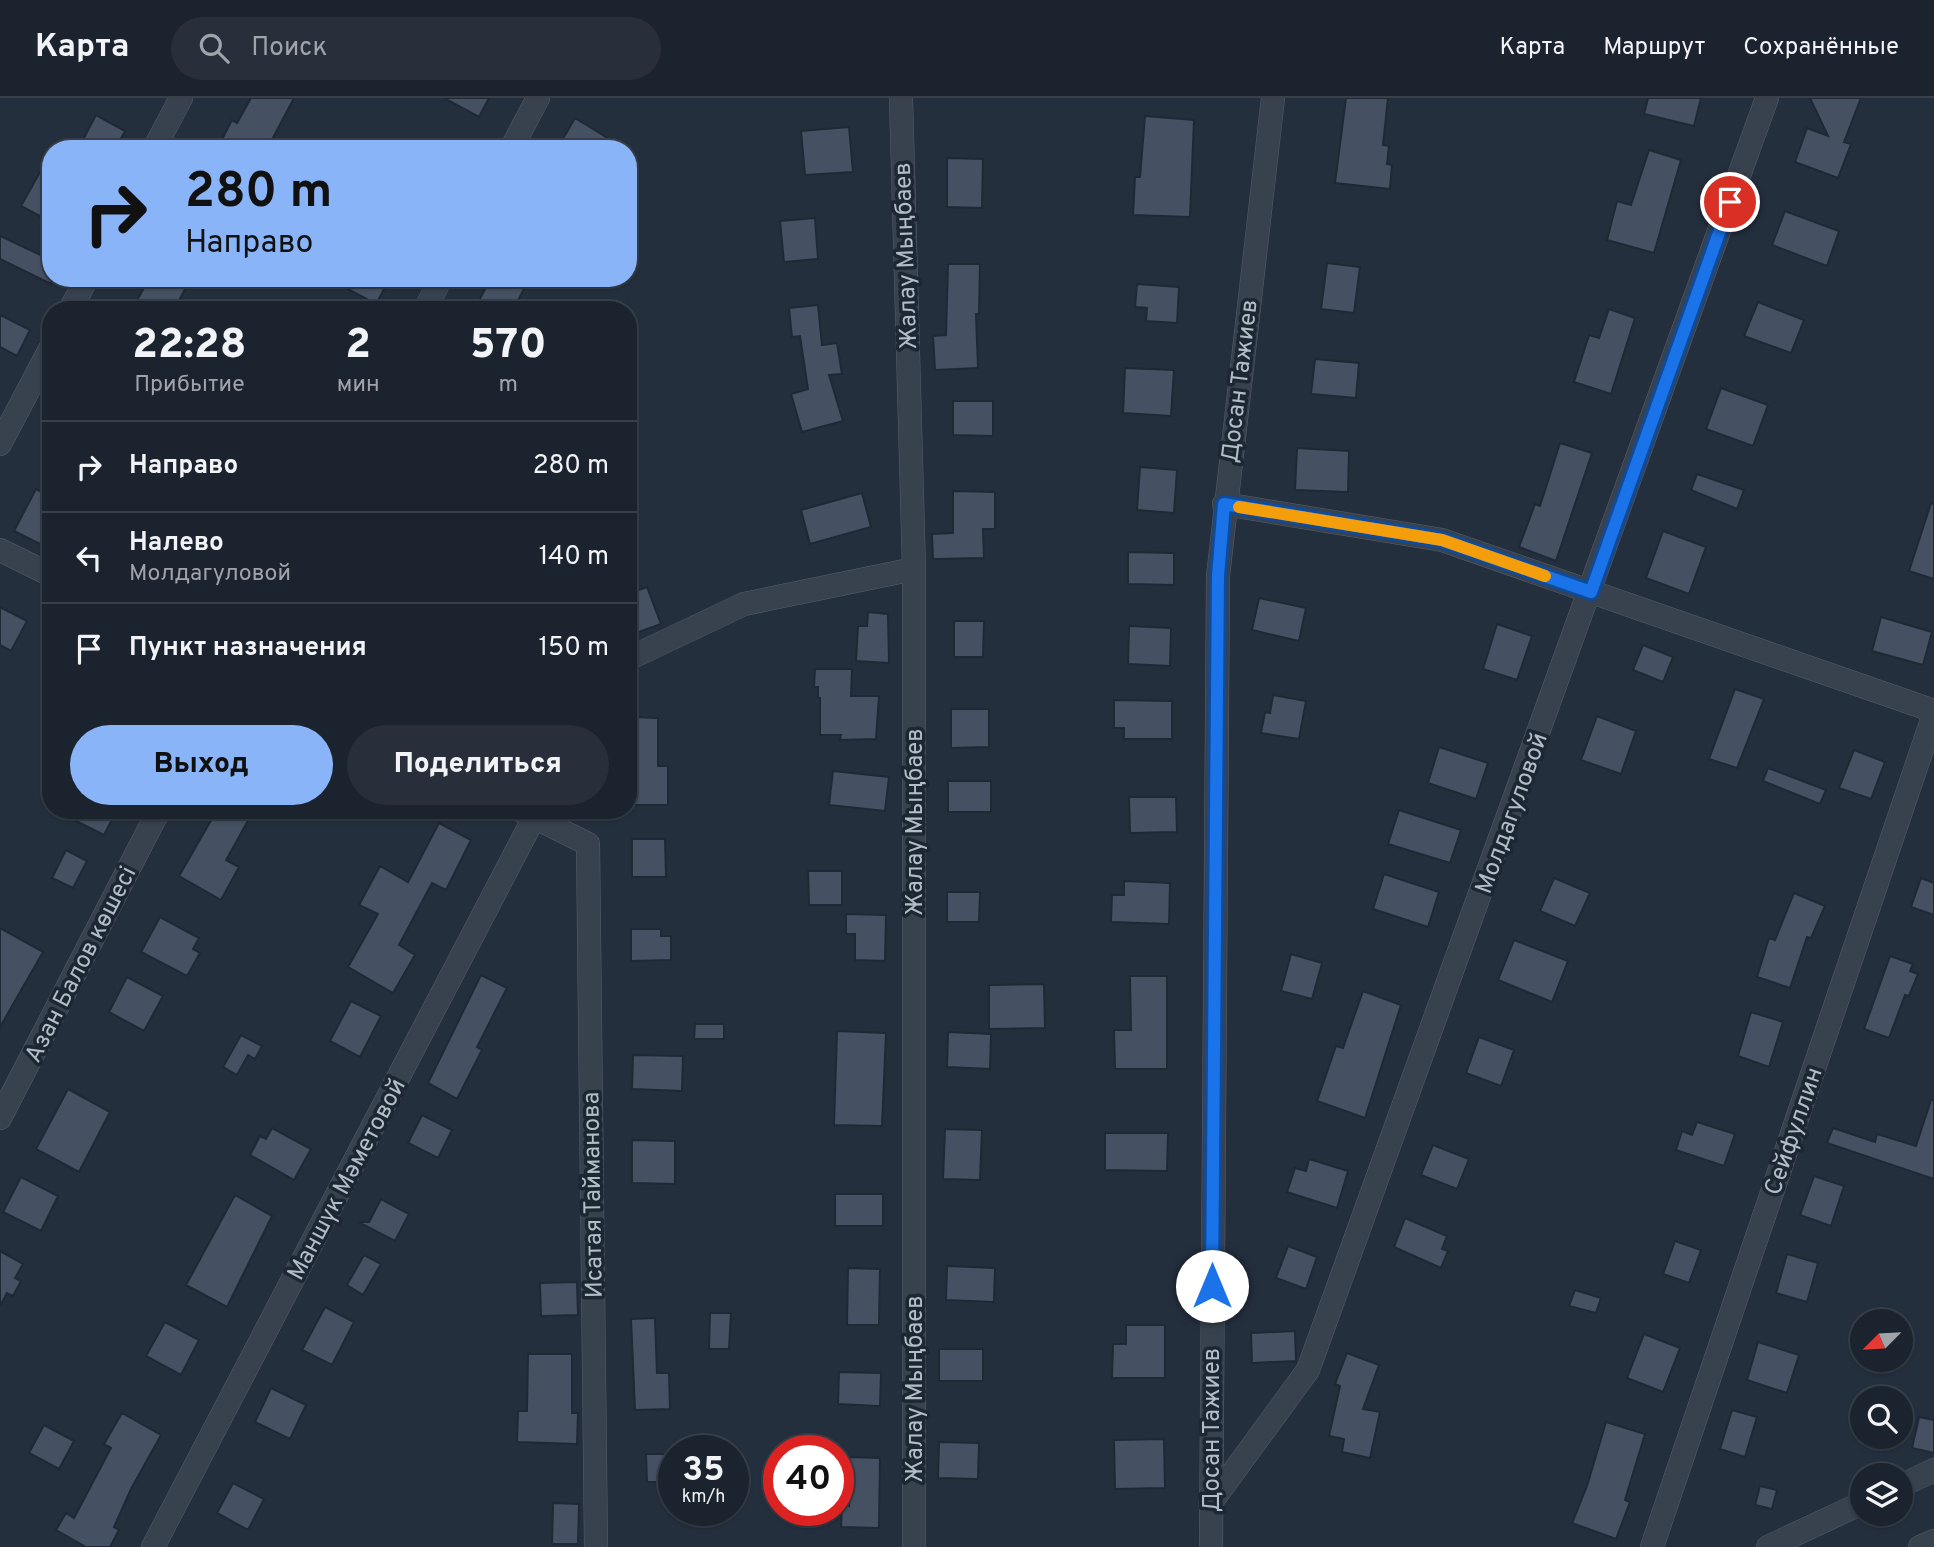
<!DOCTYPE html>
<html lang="ru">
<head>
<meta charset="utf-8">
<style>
	:root { --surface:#1b232e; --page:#282f3a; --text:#f1f3f6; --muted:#a0a4aa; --line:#39404a; --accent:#8ab4f8 }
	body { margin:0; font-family:Overpass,sans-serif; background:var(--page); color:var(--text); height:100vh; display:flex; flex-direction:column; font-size:26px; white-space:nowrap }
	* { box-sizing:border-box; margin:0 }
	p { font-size:23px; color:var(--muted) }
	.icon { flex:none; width:38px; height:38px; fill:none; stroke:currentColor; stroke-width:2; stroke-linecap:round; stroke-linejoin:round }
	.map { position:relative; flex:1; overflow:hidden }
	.sheet { position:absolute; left:42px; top:203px; width:595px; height:518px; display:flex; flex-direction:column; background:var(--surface); border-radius:28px; box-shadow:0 2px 5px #0004,0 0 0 2px var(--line) }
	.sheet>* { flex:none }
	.top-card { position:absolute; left:42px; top:42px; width:595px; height:147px; border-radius:28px; box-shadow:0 2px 5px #0004,0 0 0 2px var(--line); background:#8ab4f8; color:#111; overflow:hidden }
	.needle { width:46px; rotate:246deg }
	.controls { position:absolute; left:1850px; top:1211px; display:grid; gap:14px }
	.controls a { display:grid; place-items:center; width:63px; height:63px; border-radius:50%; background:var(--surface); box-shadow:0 2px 5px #0004,0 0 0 2px var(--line); font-size:35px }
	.speed { position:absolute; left:658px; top:1337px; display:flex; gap:14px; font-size:35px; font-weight:700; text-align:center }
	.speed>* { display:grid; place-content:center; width:91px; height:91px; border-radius:50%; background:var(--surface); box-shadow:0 2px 5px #0004,0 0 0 2px var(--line); line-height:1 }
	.speed small { font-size:18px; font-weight:400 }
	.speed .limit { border:10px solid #d22; background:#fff; color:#111 }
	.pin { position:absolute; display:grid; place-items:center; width:60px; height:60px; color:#fff; margin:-30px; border:4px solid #fff; border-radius:50%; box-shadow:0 2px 7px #0007 }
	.me { position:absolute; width:77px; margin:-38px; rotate:0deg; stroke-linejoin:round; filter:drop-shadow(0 0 5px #0008) }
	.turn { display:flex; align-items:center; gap:24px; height:147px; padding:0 28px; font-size:32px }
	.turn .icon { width:91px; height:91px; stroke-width:2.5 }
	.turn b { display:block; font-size:49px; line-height:60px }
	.eta { display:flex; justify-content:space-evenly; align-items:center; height:119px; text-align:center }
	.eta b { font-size:42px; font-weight:800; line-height:49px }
	.action { display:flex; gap:14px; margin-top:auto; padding:14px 28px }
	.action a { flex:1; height:80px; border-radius:42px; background:var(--accent); color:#111; font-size:28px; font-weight:800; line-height:80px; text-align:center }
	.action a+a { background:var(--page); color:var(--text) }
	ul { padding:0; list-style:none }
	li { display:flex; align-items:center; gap:21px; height:91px; padding:0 28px; border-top:2px solid var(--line) }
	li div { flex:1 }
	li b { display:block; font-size:26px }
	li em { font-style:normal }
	header { display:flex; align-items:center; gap:42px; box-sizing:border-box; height:98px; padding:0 35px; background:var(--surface); border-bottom:2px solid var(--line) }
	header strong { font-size:33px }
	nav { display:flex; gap:38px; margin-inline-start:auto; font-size:24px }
	.search { width:490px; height:63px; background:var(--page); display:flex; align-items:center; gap:18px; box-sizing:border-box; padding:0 24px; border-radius:38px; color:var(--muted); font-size:26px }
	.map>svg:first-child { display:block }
	.building { fill:#455162; stroke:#1f2835; stroke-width:2 }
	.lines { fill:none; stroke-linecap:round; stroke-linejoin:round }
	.minor-casing { stroke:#565f6c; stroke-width:24 }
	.minor { stroke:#38414e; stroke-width:23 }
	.route-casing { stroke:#114b97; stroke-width:18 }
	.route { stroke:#1a73e8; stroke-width:12 }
	.slow { stroke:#f59e0b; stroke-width:12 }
	.labels { text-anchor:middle; stroke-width:7; stroke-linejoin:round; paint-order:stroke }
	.street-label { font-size:24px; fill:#b4bcc9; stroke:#1d2633 }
</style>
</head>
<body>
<header>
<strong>Карта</strong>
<div class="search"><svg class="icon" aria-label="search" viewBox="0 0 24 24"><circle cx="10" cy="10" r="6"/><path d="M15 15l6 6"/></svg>Поиск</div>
<nav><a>Карта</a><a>Маршрут</a><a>Сохранённые</a></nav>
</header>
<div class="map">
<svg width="1934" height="1449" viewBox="0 0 1934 1449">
	<rect width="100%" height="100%" fill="#242f3e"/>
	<path class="building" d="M251,0H294L267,51H217L232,22L237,25Z
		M444,0H489L479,19Z
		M1346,0H1388L1383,47L1389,48L1387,66L1392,67L1390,91L1335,85Z
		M1648,0H1701L1694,28L1644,16Z
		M1810,0H1861L1844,44L1851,46L1838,80L1795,64L1807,30L1828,38Z
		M96,17L125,33L115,51H78Z
		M1145,18L1194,22L1190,119L1133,117L1135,79H1140Z
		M575,20L606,39L599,51H557Z
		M849,29L853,74L805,77L801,33Z
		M1649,52L1681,62L1654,155L1607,142L1617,103L1631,107Z
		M947,60L983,61L982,110L947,109Z
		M40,74L51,80V124L21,108Z
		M1785,113L1839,133L1827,168L1772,147Z
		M815,120L818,161L784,164L780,123Z
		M0,138L51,162V186L0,161Z
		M1327,165L1360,169L1354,215L1321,211Z
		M948,166H980L979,216H976L978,270L935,272L933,238L946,237Z
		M149,180H191L174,212H132Z
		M327,180H390L376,206Z
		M491,180H508L525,189L513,212H488L477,206Z
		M1137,186L1179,189L1177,225L1146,223L1147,210L1135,209Z
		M1758,204L1804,222L1791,255L1744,238Z
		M818,207L822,247L837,245L842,276L829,277L843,323L802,334L791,296L808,291L800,238L792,239L789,210Z
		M1609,211L1635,220L1611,296L1574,284L1589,237L1599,240Z
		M0,217L30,232L17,258L0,249Z
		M1315,261L1359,265L1356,300L1311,296Z
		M1125,270L1174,272L1171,318L1123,315Z
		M1721,290L1768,307L1753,348L1706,331Z
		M953,303H993V338L953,337Z
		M1560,345L1592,355L1556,463L1519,449L1535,406L1540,408Z
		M1297,350L1349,353L1348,394L1295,392Z
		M1140,369L1177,372L1174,415L1137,412Z
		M1697,376L1744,392L1737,411L1691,392Z
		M36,391L51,399V435L44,448L14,433Z
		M953,393L995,394V431H983L984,460L933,461L932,436L953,435Z
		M862,395L871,429L810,446L801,412Z
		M1931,405L1934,406V481L1909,473Z
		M1663,433L1706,449L1689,496L1646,480Z
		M1128,454L1174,455V487L1128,486Z
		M647,489L661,526L628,538V496Z
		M1259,500L1306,510L1299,543L1252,532Z
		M0,509L27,523L11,553L0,547Z
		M868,514L888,516L889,565L856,563L858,528H867Z
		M1881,519L1932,534L1923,567L1872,553Z
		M954,523H984L983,559H954Z
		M1497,526L1532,538L1517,582L1483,571Z
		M1129,528L1171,530L1170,568L1128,566Z
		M1643,547L1673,559L1663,584L1633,572Z
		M815,571H852L851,598H879L876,641L840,642L841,637H820V600H818V589H814Z
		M1735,591L1764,601L1737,670L1709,661Z
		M1273,597L1306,603L1299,641L1261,635L1265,614L1270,615Z
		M1114,602L1172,603V641H1124V630H1114Z
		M951,611H989V649L951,650Z
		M1597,618L1636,633L1621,676L1581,662Z
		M632,619L658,620V668H668V707H632Z
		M1439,649L1488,665L1476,701L1428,685Z
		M1854,652L1885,664L1871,701L1839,690Z
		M1768,670L1826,692L1820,706L1763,683Z
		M833,673L889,679L885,713L829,707Z
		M948,683H991V714H948Z
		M1129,699H1176L1177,734L1130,735Z
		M81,712H117L104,737L76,723Z
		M217,712H254L226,762L239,769L221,802L179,778Z
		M1399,712L1461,732L1450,765L1388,746Z
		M439,725L471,742L446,792L432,785L399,847L415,857L393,895L348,869L378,816L359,807L380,768L408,784Z
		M632,741H665L666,779H632Z
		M66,752L87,763L73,790L52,780Z
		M808,773H842V807H809Z
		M1384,776L1439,794L1428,829L1373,811Z
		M1554,780L1590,795L1575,828L1540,813Z
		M1921,780L1934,785V817L1911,809Z
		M1124,783L1170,785L1169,826L1111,824L1112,797H1124Z
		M947,794H980L979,824H947Z
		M1794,795L1825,808L1811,840L1807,839L1790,890L1757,879L1769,840L1775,842Z
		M846,816L886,817L885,863L855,862V836H846Z
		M160,819L199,840L193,851L200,855L187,878L141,854Z
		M0,830L43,854L0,929Z
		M631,831H661V838H671V862L631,863Z
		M1514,842L1568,863L1552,904L1498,882Z
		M1291,856L1322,865L1312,901L1281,893Z
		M1890,858L1913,866L1910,873L1918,876L1909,898L1905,897L1889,940L1864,931Z
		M481,877L507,890L477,949L482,952L457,1001L428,985Z
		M1130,878H1167V971H1115L1114,932H1131Z
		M127,879L163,898L144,933L109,914Z
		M1044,886L1045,930L989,931V887Z
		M1363,893L1401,907L1365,1020L1317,1003L1336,948L1343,950Z
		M351,903L381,918L360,959L330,943Z
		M1751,914L1783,924L1769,969L1738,958Z
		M695,926H724V941H694Z
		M837,933L886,935L882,1028L834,1027Z
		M948,934L991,936L990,971L947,969Z
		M241,937L262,948L255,961L248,957L237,977L223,969Z
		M1479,939L1514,952L1501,988L1466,975Z
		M633,957L683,958L682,993L632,991Z
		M68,991L110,1014L79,1074L36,1051Z
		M1931,1002H1934V1081L1827,1045L1833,1030L1875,1044L1877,1036L1916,1048Z
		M422,1017L452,1032L438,1060L408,1045Z
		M1697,1024L1735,1036L1724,1068L1676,1052L1682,1033L1692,1037Z
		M272,1030L311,1051L294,1082L250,1057L260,1038L266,1041Z
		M945,1031L982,1032L980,1082L943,1081Z
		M1105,1035H1168L1167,1073L1105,1072Z
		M632,1042L675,1043V1086L632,1085Z
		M1433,1047L1469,1061L1457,1091L1421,1077Z
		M1309,1061L1348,1073L1337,1110L1287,1094L1295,1070L1306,1073Z
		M1814,1078L1844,1088L1831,1128L1800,1117Z
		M21,1079L58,1098L41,1133L3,1114Z
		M835,1096H883V1128H835Z
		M235,1097L272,1118L227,1209L186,1187Z
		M381,1101L409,1116L395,1143L358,1124H369Z
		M1405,1120L1447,1138L1442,1151L1448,1153L1441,1170L1394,1149Z
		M1675,1143L1701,1152L1689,1185L1663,1176Z
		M1288,1148L1317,1159L1306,1191L1276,1180Z
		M0,1153L23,1166L15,1180L21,1183L13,1198L7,1195L0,1208Z
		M1787,1156L1818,1165L1807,1204L1776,1195Z
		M364,1157L381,1166L363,1197L347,1187Z
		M947,1168L995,1170L994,1204L946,1202Z
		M848,1170L880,1171L879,1227H847Z
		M577,1184L578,1217L541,1218L540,1185Z
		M1575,1192L1601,1200L1596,1215L1569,1208Z
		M325,1209L354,1224L332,1267L302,1252Z
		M710,1215H731L729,1251H709Z
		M655,1220L657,1275H669L670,1311L635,1312L631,1221Z
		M165,1224L199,1242L181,1277L146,1258Z
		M1126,1227H1165V1280H1112L1113,1246H1126Z
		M1295,1233L1296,1263L1252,1265L1251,1235Z
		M1644,1236L1680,1250L1663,1294L1627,1280Z
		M1758,1244L1799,1257L1787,1295L1747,1282Z
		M939,1251H983V1283H939Z
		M1347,1255L1379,1267L1363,1311L1380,1314L1370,1360L1342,1354L1344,1341L1329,1338L1340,1288L1335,1286Z
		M528,1256H572V1315H578L577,1346L517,1344L518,1313H527Z
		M839,1274L881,1275L880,1308L838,1306Z
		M271,1290L306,1307L290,1341L255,1324Z
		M1732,1312L1757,1319L1745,1359L1720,1351Z
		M122,1315L161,1337L131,1391L114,1429L119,1432L110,1449H86L56,1432L66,1415L74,1420L111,1350L104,1346Z
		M1919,1319L1934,1322V1355L1912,1350Z
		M1606,1324L1645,1336L1625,1402L1630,1404L1616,1441L1572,1425L1587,1388Z
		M44,1327L74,1343L59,1371L29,1355Z
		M1164,1341L1165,1390L1115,1391L1114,1342Z
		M939,1344L979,1345L978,1381L938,1380Z
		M646,1356H671V1384H647Z
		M850,1359L880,1360L879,1430L841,1429L842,1408H849Z
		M233,1385L264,1401L248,1432L217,1415Z
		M1760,1388L1777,1392L1772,1411L1755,1407Z
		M553,1405L579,1406L578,1446H552Z"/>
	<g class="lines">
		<g class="minor-casing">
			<path id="minor" d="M901,0L914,471V1449
				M154,51L181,0
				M511,51L538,0
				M70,212L87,180
				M425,212L441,180
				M0,346L51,249
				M1224,406L1442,442L1934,613
				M0,452L51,477
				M628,561L744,506L914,471
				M520,712L588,746L596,1449
				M0,1020L159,712
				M1900,1388L1934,1372
				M1210,1406L1308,1272L1767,0
				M153,1449L538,712
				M1211,1449L1218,478L1273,0
				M1652,1449L1934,616
				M1768,1449L1862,1405
				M1920,1449L1934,1443"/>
		</g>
		<use href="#minor" class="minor"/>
	</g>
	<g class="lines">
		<g class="route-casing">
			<path id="route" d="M1212,1188L1218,478L1224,406L1442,442L1591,494L1730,104"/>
		</g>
		<use href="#route" class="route"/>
		<path class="slow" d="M1239,409L1442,442L1545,478"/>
	</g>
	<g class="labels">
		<g class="street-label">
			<text transform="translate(905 158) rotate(-92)" y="8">Жалау Мыңбаев</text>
			<text transform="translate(1239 283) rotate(-83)" y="8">Досан Тажиев</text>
			<text transform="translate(1511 715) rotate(-70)" y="8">Молдагуловой</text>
			<text transform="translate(914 724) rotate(-90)" y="8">Жалау Мыңбаев</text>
			<text transform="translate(80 866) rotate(-63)" y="8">Азан Балов көшесі</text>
			<text transform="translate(1793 1033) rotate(-71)" y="8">Сейфуллин</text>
			<text transform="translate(346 1081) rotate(-62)" y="8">Маншүк Мәметовой</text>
			<text transform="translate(592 1097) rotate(-91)" y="8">Исатая Тайманова</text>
			<text transform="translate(914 1291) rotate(-90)" y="8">Жалау Мыңбаев</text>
			<text transform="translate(1211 1332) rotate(-90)" y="8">Досан Тажиев</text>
		</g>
	</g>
</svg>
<div class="controls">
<a><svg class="needle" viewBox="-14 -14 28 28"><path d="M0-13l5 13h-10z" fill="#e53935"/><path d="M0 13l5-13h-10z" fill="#a0a4aa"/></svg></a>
<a><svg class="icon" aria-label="search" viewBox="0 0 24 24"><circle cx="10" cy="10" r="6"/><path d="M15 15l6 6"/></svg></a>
<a><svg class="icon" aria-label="layers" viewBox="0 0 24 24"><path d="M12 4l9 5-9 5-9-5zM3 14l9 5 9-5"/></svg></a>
</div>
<div class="speed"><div>35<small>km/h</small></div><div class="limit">40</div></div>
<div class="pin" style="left:1730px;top:104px;background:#d93025"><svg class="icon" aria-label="arrive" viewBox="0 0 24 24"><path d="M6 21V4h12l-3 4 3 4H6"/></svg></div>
<svg class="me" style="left:1212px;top:1188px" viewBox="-20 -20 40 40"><circle r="19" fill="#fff"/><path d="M0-13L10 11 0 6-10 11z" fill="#1a73e8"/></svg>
<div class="top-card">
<div class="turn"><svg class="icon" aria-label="right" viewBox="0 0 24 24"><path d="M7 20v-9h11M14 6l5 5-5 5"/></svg><div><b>280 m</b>Направо</div></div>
</div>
<section class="sheet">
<div class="eta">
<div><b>22:28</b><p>Прибытие</p></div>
<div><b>2</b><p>мин</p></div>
<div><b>570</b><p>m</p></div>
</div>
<ul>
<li><svg class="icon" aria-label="right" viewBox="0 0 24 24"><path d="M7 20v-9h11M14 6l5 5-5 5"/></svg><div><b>Направо</b></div><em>280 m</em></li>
<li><svg class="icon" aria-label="left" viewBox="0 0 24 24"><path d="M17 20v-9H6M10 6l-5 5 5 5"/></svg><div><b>Налево</b><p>Молдагуловой</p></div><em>140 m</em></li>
<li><svg class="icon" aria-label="arrive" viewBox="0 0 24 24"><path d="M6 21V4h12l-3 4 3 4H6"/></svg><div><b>Пункт назначения</b></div><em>150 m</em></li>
</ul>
<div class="action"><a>Выход</a><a>Поделиться</a></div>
</section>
</div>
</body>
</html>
